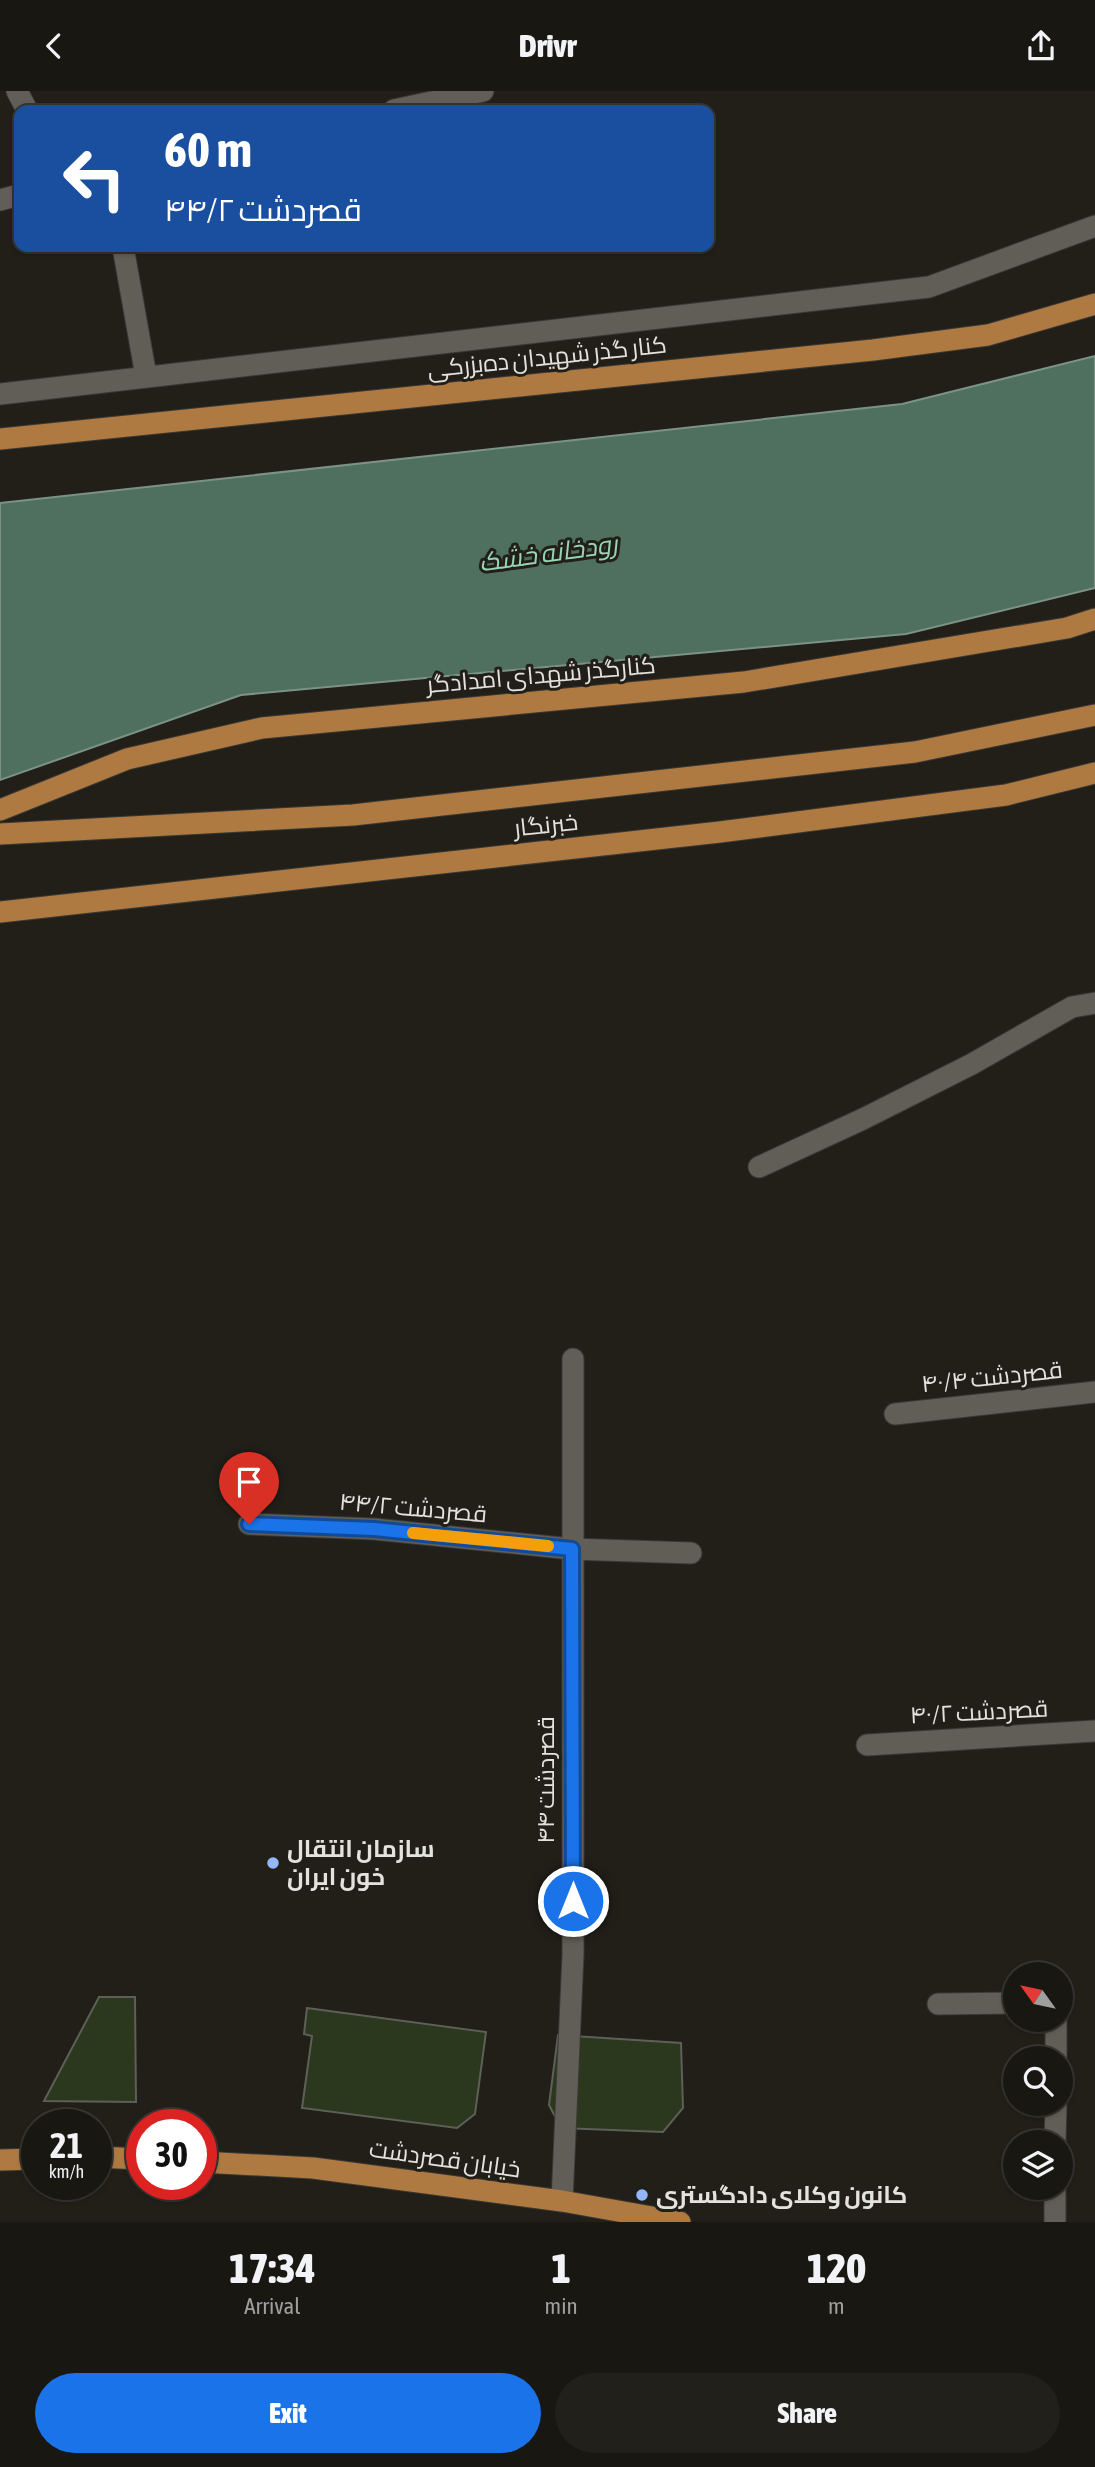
<!DOCTYPE html>
<html lang="en">
<head>
<meta charset="utf-8">
<style>
	:root { --surface:#191712; --page:#22201b; --text:#f1f3f6; --muted:#9f9f9f; --line:#373632; --accent:#1a73e8 }
	body { margin:0; font-family:"Asap Condensed",Cairo,sans-serif; background:var(--page); color:var(--text); height:100vh; display:flex; flex-direction:column; font-size:26px; white-space:nowrap }
	* { box-sizing:border-box; margin:0 }
	p { font-size:23px; color:var(--muted) }
	.icon { flex:none; width:38px; height:38px; fill:none; stroke:currentColor; stroke-width:2; stroke-linecap:round; stroke-linejoin:round }
	.map { position:relative; height:2131px; overflow:hidden }
	.side { display:flex; flex-direction:column; background:var(--surface); flex:1 }
	.side>* { flex:none }
	.banner { position:absolute; left:14px; top:14px; width:700px; height:147px; border-radius:14px; box-shadow:0 2px 5px #0004,0 0 0 2px var(--line); background:#1a4fa0; color:#fff; overflow:hidden }
	.needle { width:46px; rotate:303deg }
	.tools { position:absolute; left:1003px; top:1871px; display:grid; gap:14px }
	.tools a { display:grid; place-items:center; width:70px; height:70px; border-radius:50%; background:var(--surface); box-shadow:0 2px 5px #0004,0 0 0 2px var(--line); font-size:35px }
	.speed { position:absolute; left:21px; top:2018px; display:flex; gap:14px; font-size:35px; font-weight:700; text-align:center }
	.speed>* { display:grid; place-content:center; width:91px; height:91px; border-radius:50%; background:var(--surface); box-shadow:0 2px 5px #0004,0 0 0 2px var(--line); line-height:1 }
	.speed small { font-size:18px; font-weight:400 }
	.speed .limit { border:10px solid #d22; background:#fff; color:#111 }
	.pin { position:absolute; display:grid; place-items:center; width:60px; height:60px; color:#fff; margin:-72px -30px; border-radius:50% 50% 50% 0; rotate:-45deg; box-shadow:0 0 7px #0007 }
	.pin .icon { rotate:45deg }
	.me { position:absolute; width:77px; margin:-38px; rotate:0deg; stroke-linejoin:round; filter:drop-shadow(0 0 5px #0008) }
	.turn { display:flex; align-items:center; gap:24px; height:147px; padding:0 35px; font-size:32px }
	.turn .icon { width:91px; height:91px; stroke-width:2.5 }
	.turn b { display:block; font-size:49px; line-height:60px }
	.eta { display:flex; justify-content:space-evenly; align-items:center; height:119px; text-align:center }
	.eta b { font-size:42px; font-weight:800; line-height:49px }
	.cta { display:flex; gap:14px; margin-top:auto; padding:14px 35px }
	.cta a { flex:1; height:80px; border-radius:42px; background:var(--accent); color:#fff; font-size:28px; font-weight:800; line-height:80px; text-align:center }
	.cta a+a { background:var(--page); color:var(--text) }
	header { display:flex; justify-content:space-between; align-items:center; height:91px; padding:0 35px; background:var(--surface); font-size:32px; font-weight:800 }
	.map>svg:first-child { display:block }
	.water { fill:#4f705e; stroke:#7b9284; stroke-width:2 }
	.building { fill:#2c381d; stroke:#5c6058; stroke-width:2 }
	.lines { fill:none; stroke-linecap:round; stroke-linejoin:round }
	.minor-casing { stroke:#3b3934; stroke-width:23 }
	.major-casing { stroke:#3b3934; stroke-width:23 }
	.minor { stroke:#605e56; stroke-width:21 }
	.major { stroke:#af7a42; stroke-width:21 }
	.route-casing { stroke:#114b97; stroke-width:18 }
	.route { stroke:#1a73e8; stroke-width:12 }
	.slow { stroke:#f59e0b; stroke-width:12 }
	.poi-dot { fill:#92b7fd; stroke:#211f18; stroke-width:2.5 }
	.labels { text-anchor:middle; stroke-width:6; stroke-linejoin:round; paint-order:stroke }
	.street-label { font-size:24px; fill:#e3e2dd; stroke:#211f18 }
	.poi-label { font-size:24px; font-weight:bold; fill:#e3e2dd; stroke:#211f18; text-anchor:start }
	.water-label { font-size:26px; font-style:italic; fill:#98d5b5; stroke:#211f18 }
</style>
</head>
<body>
<header><svg class="icon" aria-label="back" viewBox="0 0 24 24"><path d="M15 5l-7 7 7 7"/></svg>Drivr<svg class="icon" aria-label="share" viewBox="0 0 24 24"><path d="M12 15V3M7 8l5-5 5 5M5 13v7h14v-7"/></svg></header>
<div class="map">
<svg width="1095" height="2131" viewBox="0 0 1095 2131">
	<rect width="100%" height="100%" fill="#211f18"/>
	<path class="water" d="M1095,265V497L906,543L241,604L0,689V412L902,313Z"/>
	<path class="building" d="M99,1906H135L136,2011L44,2010Z
		M307,1917L486,1941L475,2023L457,2037L302,2017L312,1945L304,1943Z
		M558,1944L681,1952L683,2017L663,2041L561,2037L549,2014Z"/>
	<g class="lines">
		<g class="minor-casing">
			<path id="minor" d="M17,0L27,19
				M394,19L483,0
				M0,109L19,104
				M123,156L146,285
				M0,303L929,196L1095,135
				M759,1076L863,1028L972,973L1072,916L1095,912
				M895,1323L1095,1301
				M249,1433L374,1438L572,1458L691,1462
				M867,1654L1095,1640
				M938,1913L1015,1912
				M1056,1928V1967
				M1055,2051L1056,2012
				M562,2110L573,1864V1268
				M1055,2131V2096"/>
		</g>
		<g class="major-casing">
			<path id="major" d="M0,348L873,259L988,244L1095,213
				M0,719L127,668L262,637L744,591L1067,537L1095,528
				M0,743L353,724L915,661L1095,624
				M0,821L720,741L1006,704L1095,682
				M96,2066L142,2068
				M0,2069L37,2068
				M201,2071L313,2077L562,2110L680,2131"/>
		</g>
		<use href="#minor" class="minor"/>
		<use href="#major" class="major"/>
	</g>
	<g class="lines">
		<g class="route-casing">
			<path id="route" d="M249,1433L374,1438L572,1458L573,1810"/>
		</g>
		<use href="#route" class="route"/>
		<path class="slow" d="M413,1442L548,1455"/>
	</g>
	<g class="poi-dot">
		<circle cx="273" cy="1772" r="7"/>
		<circle cx="642" cy="2104" r="7"/>
	</g>
	<g class="labels">
		<g class="street-label">
			<text transform="translate(547 266) rotate(-6)" y="8">کنار گذر شهیدان ده‌بزرکی</text>
			<text transform="translate(541 584) rotate(-5)" y="8">کنارگذر شهدای امدادگر</text>
			<text transform="translate(546 734) rotate(-6)" y="8">خبرنگار</text>
			<text transform="translate(992 1286) rotate(-6)" y="8">۴۰/۴ قصردشت</text>
			<text transform="translate(413 1417) rotate(5)" y="8">۴۴/۲ قصردشت</text>
			<text transform="translate(979 1621) rotate(-3)" y="8">۴۰/۲ قصردشت</text>
			<text transform="translate(546 1689) rotate(-90)" y="8">۴۴ قصردشت</text>
			<text transform="translate(445 2068) rotate(8)" y="8">خیابان قصردشت</text>
		</g>
		<g class="poi-label">
			<text x="287" y="1766">سازمان انتقال<tspan x="287" dy="28">خون ایران</tspan></text>
			<text x="656" y="2112">کانون وکلای دادگستری</text>
		</g>
		<g class="water-label">
			<text transform="translate(548 462) rotate(-8)" y="9">رودخانه خشک</text>
		</g>
	</g>
</svg>
<div class="tools">
<a><svg class="needle" viewBox="-14 -14 28 28"><path d="M0-13l5 13h-10z" fill="#e53935"/><path d="M0 13l5-13h-10z" fill="#9f9f9f"/></svg></a>
<a><svg class="icon" aria-label="search" viewBox="0 0 24 24"><circle cx="10" cy="10" r="6"/><path d="M15 15l6 6"/></svg></a>
<a><svg class="icon" aria-label="layers" viewBox="0 0 24 24"><path d="M12 4l9 5-9 5-9-5zM3 14l9 5 9-5"/></svg></a>
</div>
<div class="speed"><div>21<small>km/h</small></div><div class="limit">30</div></div>
<div class="pin" style="left:249px;top:1433px;background:#d93025"><svg class="icon" aria-label="arrive" viewBox="0 0 24 24"><path d="M6 21V4h12l-3 4 3 4H6"/></svg></div>
<svg class="me" style="left:573px;top:1810px" viewBox="-20 -20 40 40"><circle r="17" fill="#1a73e8" stroke="#fff" stroke-width="3"/><path d="M0-11L8 9 0 5-8 9z" fill="#fff"/></svg>
<div class="banner">
<div class="turn"><svg class="icon" aria-label="left" viewBox="0 0 24 24"><path d="M17 20v-9H6M10 6l-5 5 5 5"/></svg><div><b>60 m</b>۴۴/۲ قصردشت</div></div>
</div>
</div>
<section class="side">
<div class="eta">
<div><b>17:34</b><p>Arrival</p></div>
<div><b>1</b><p>min</p></div>
<div><b>120</b><p>m</p></div>
</div>
<div class="cta"><a>Exit</a><a>Share</a></div>
</section>
</body>
</html>
